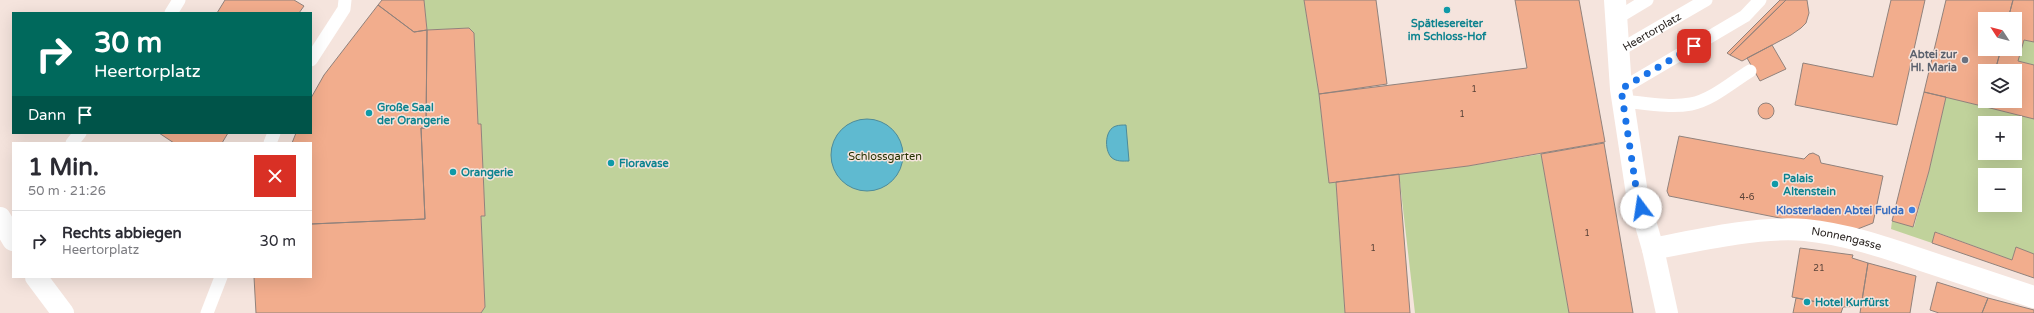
<!DOCTYPE html>
<html lang="de">
<head>
<meta charset="utf-8">
<style>
	:root { --surface:#fff; --page:#f7f7f7; --text:#2b2b33; --muted:#7c7c81; --line:#e1e1e2 }
	body { margin:0; font-family:"Varela Round",sans-serif; background:var(--page); color:var(--text); height:100vh; display:flex; flex-direction:column; font-size:15px; white-space:nowrap }
	* { box-sizing:border-box; margin:0 }
	p { font-size:13px; color:var(--muted) }
	.icon { flex:none; width:22px; height:22px; fill:none; stroke:currentColor; stroke-width:2; stroke-linecap:round; stroke-linejoin:round }
	.map { position:relative; flex:1; overflow:hidden }
	.panel { position:absolute; left:12px; top:142px; width:300px; height:136px; display:flex; flex-direction:column; background:var(--surface); border-radius:0px; box-shadow:0 4px 16px #0002 }
	.panel>* { flex:none }
	.hud { position:absolute; left:12px; top:12px; width:300px; height:122px; border-radius:0px; box-shadow:0 4px 16px #0002; background:#00695c; color:#fff; overflow:hidden }
	.needle { width:26px; rotate:306deg }
	.buttons { position:absolute; left:1978px; top:12px; display:grid; gap:8px }
	.buttons a { display:grid; place-items:center; width:44px; height:44px; border-radius:0px; background:var(--surface); box-shadow:0 4px 16px #0002; font-size:20px }
	.pin { position:absolute; display:grid; place-items:center; width:34px; height:34px; color:#fff; margin:-17px; border-radius:8px; box-shadow:0 2px 6px #0006 }
	.me { position:absolute; width:44px; margin:-22px; rotate:346deg; stroke-linejoin:round; filter:drop-shadow(0 0 3px #0008) }
	.turn { display:flex; align-items:center; gap:14px; height:84px; padding:0 16px; font-size:18px }
	.turn .icon { width:52px; height:52px; stroke-width:2.5 }
	.turn b { display:block; font-size:28px; line-height:34px }
	.then { display:flex; align-items:center; height:38px; padding:0 16px; background:#0003; gap:8px; font-size:15px }
	.round { display:grid; place-items:center; flex:none; width:42px; height:42px; border-radius:0px; background:var(--page) }
	.summary { display:flex; align-items:center; justify-content:space-between; height:68px; padding:0 16px }
	h1 { font-size:24px; font-weight:800; line-height:30px }
	ul { padding:0; list-style:none }
	li { display:flex; align-items:center; gap:12px; height:60px; padding:0 16px; border-top:1px solid var(--line) }
	li div { flex:1 }
	li b { display:block; font-size:15px }
	li em { font-style:normal }
	.map>svg:first-child { display:block }
	.green { fill:#c0d29b; fill-rule:evenodd }
	.water { fill:#5fbad0; stroke:#4d8b9a }
	.building { fill:#f2ad8d; stroke:#91827c }
	.lines { fill:none; stroke-linecap:round; stroke-linejoin:round }
	.lane { stroke:#fff; stroke-width:13 }
	.street { stroke:#fff; stroke-width:22 }
	.secondary { stroke:#fff; stroke-width:22 }
	.route { stroke:#1a73e8; stroke-width:7; stroke-dasharray:0 12.6 }
	.culture-dot { fill:#0f9aa8; stroke:#f5e4dd; stroke-width:1.5 }
	.worship-dot { fill:#6b7280; stroke:#f5e4dd; stroke-width:1.5 }
	.shop-dot { fill:#3f7fe0; stroke:#f5e4dd; stroke-width:1.5 }
	.labels { text-anchor:middle; stroke-width:3; stroke-linejoin:round; paint-order:stroke }
	.number-label { font-size:9px; fill:#584238 }
	.culture-label { font-size:11px; font-weight:bold; fill:#0d838f; stroke:#f5e4dd; text-anchor:start }
	.street-label { font-size:11px; fill:#241e1b; stroke:#f5e4dd }
	.worship-label { font-size:11px; font-weight:bold; fill:#5b616d; stroke:#f5e4dd; text-anchor:end }
	.park-label { font-size:11px; fill:#243000; stroke:#f5e4dd }
	.shop-label { font-size:11px; font-weight:bold; fill:#366cbe; stroke:#f5e4dd; text-anchor:end }
</style>
</head>
<body>
<div class="map">
<svg width="2034" height="313" viewBox="0 0 2034 313">
	<rect width="100%" height="100%" fill="#f5e4dd"/>
	<path class="green" d="M424,0H1304L1319,94L1329,182H1336L1345,313H481L485,307L481,216H485L481,125L478,124L474,33L469,28L427,30Z
		M2024,40L2034,42V65L2018,61Z
		M1946,97L2034,119V254L2016,248L2012,260L1936,232L1932,243L1891,229L1892,221L1914,227L1929,171ZM1985,123H2015V153H1985ZM1985,175H2015V205H1985Z
		M1541,154L1569,313H1415L1399,174L1468,166Z"/>
	<path class="water" d="M831 155a36 36 0 1 1 72 0a36 36 0 1 1-72 0Z
		M1126,125L1129,161C1123,161 1116,162 1111,157C1104,149 1105,129 1116,126C1119,125 1123,125 1126,125Z"/>
	<path class="building" d="M225,0H294L304,6L299,13H217Z
		M382,0H424L427,30L414,32L378,5Z
		M1304,0H1376L1387,84L1319,94Z
		M1515,0H1579L1605,142L1468,166L1329,183L1319,94L1527,68Z
		M1780,0H1786L1730,55L1727,53Z
		M1786,0H1807L1809,13L1806,23L1801,28L1791,35L1742,61L1730,55Z
		M1891,0H1925L1897,125L1795,105L1803,63L1873,77Z
		M1946,0H2013L2008,19H1985V49H2001L1995,71H1985V101H1988L1986,107L1924,92Z
		M2013,0H2034V42L2024,40L2018,61L2034,65V119L1986,107L1988,101H2015V71H1995L2001,49H2015V19H2008Z
		M378,5L414,32L427,30L426,128H421L425,219L311,224V143H292L296,133H311V98L324,75Z
		M469,28L474,33L478,124H481L485,216H481L485,307L481,313H256L254,277H311V224L425,219L421,128H426L427,30Z
		M1772,45L1786,69L1760,81L1747,58Z
		M1924,92L1946,97L1929,171L1913,227L1892,221Z
		M1758 111a8 8 0 1 1 16 0a8 8 0 1 1-16 0Z
		M159,133H228L222,143H174Z
		M1679,136L1804,159L1809,154L1813,153L1819,156L1821,163L1883,176L1873,223L1850,232L1669,196L1667,191Z
		M1604,143L1633,313H1569L1541,154Z
		M1399,174L1410,313H1345L1336,182Z
		M1935,232L2012,260L2016,247L2034,254V278L1932,243Z
		M1800,248L1853,255L1852,258L1868,263L1861,306L1843,307L1792,297Z
		M1868,263L1916,276L1910,313H1860Z
		M1937,282L1988,298L1982,313H1939L1930,310Z
		M1796,298L1843,307L1841,313H1793Z
		M1988,298L2034,310V313H1982Z"/>
	<g class="lines">
		<g class="lane">
			<path d="M171,13L179,0"/>
			<path d="M1617,18L1647,0"/>
			<path id="s1" d="M1618,51L1706,0"/>
			<path d="M311,60L344,9L345,0"/>
			<path d="M1621,89L1745,16L1760,0"/>
			<path d="M1623,101C1645,103 1669,108 1691,104C1712,100 1732,82 1750,71"/>
			<path d="M72,143L80,133"/>
			<path d="M270,143L274,133"/>
			<path d="M207,313L221,277"/>
		</g>
		<g class="street">
			<path d="M0,218L13,240"/>
			<path id="s2" d="M1653,249C1698,240 1760,226 1805,230C1846,234 1884,247 1922,260C1959,272 1997,285 2034,297"/>
			<path d="M36,277L63,313"/>
		</g>
		<path class="secondary" d="M1615,0L1621,89L1637,194L1653,249L1667,313"/>
	</g>
	<g class="lines">
		<path class="route" d="M1641,208L1637,194L1621,89L1694,46"/>
	</g>
	<g class="culture-dot">
		<circle cx="1447" cy="10" r="4"/>
		<circle cx="369" cy="113" r="4"/>
		<circle cx="611" cy="163" r="4"/>
		<circle cx="453" cy="172" r="4"/>
		<circle cx="1775" cy="184" r="4"/>
		<circle cx="1807" cy="302" r="4"/>
	</g>
	<circle class="worship-dot" cx="1965" cy="60" r="4"/>
	<circle class="shop-dot" cx="1912" cy="210" r="4"/>
	<g class="labels">
		<g class="number-label">
			<text x="1474" y="92">1</text>
			<text x="1462" y="117">1</text>
			<text x="1747" y="200">4-6</text>
			<text x="1587" y="236">1</text>
			<text x="1373" y="251">1</text>
			<text x="1819" y="271">21</text>
		</g>
		<g class="culture-label">
			<text x="1447" y="27" text-anchor="middle">Spätlesereiter<tspan x="1447" dy="13">im Schloss-Hof</tspan></text>
			<text x="377" y="111">Große Saal<tspan x="377" dy="13">der Orangerie</tspan></text>
			<text x="619" y="167">Floravase</text>
			<text x="461" y="176">Orangerie</text>
			<text x="1783" y="182">Palais<tspan x="1783" dy="13">Altenstein</tspan></text>
			<text x="1815" y="306">Hotel Kurfürst</text>
		</g>
		<g class="street-label">
			<text dy="4" stroke="none"><textPath href="#s1" startOffset="39">Heertorplatz</textPath></text>
			<text dy="4" stroke="none"><textPath href="#s2" startOffset="196">Nonnengasse</textPath></text>
		</g>
		<g class="worship-label">
			<text x="1957" y="58">Abtei zur<tspan x="1957" dy="13">Hl. Maria</tspan></text>
		</g>
		<g class="park-label">
			<text x="885" y="160">Schlossgarten</text>
		</g>
		<g class="shop-label">
			<text x="1904" y="214">Klosterladen Abtei Fulda</text>
		</g>
	</g>
</svg>
<div class="buttons">
<a><svg class="needle" viewBox="-14 -14 28 28"><path d="M0-13l5 13h-10z" fill="#e53935"/><path d="M0 13l5-13h-10z" fill="#7c7c81"/></svg></a>
<a><svg class="icon" aria-label="layers" viewBox="0 0 24 24"><path d="M12 4l9 5-9 5-9-5zM3 14l9 5 9-5"/></svg></a>
<a>+</a>
<a>−</a>
</div>
<div class="pin" style="left:1694px;top:46px;background:#d93025"><svg class="icon" aria-label="arrive" viewBox="0 0 24 24"><path d="M6 21V4h12l-3 4 3 4H6"/></svg></div>
<svg class="me" style="left:1641px;top:208px" viewBox="-20 -20 40 40"><circle r="19" fill="#fff"/><path d="M0-13L10 11 0 6-10 11z" fill="#1a73e8"/></svg>
<div class="hud">
<div class="turn"><svg class="icon" aria-label="right" viewBox="0 0 24 24"><path d="M7 20v-9h11M14 6l5 5-5 5"/></svg><div><b>30 m</b>Heertorplatz</div></div>
<div class="then">Dann<svg class="icon" aria-label="arrive" viewBox="0 0 24 24"><path d="M6 21V4h12l-3 4 3 4H6"/></svg></div>
</div>
<section class="panel">
<div class="summary"><div><h1>1 Min.</h1><p>50 m · 21:26</p></div><a class="round" style="background:#d93025;color:#fff"><svg class="icon" aria-label="close" viewBox="0 0 24 24"><path d="M6 6l12 12M18 6L6 18"/></svg></a></div>
<ul>
<li><svg class="icon" aria-label="right" viewBox="0 0 24 24"><path d="M7 20v-9h11M14 6l5 5-5 5"/></svg><div><b>Rechts abbiegen</b><p>Heertorplatz</p></div><em>30 m</em></li>
</ul>
</section>
</div>
</body>
</html>
